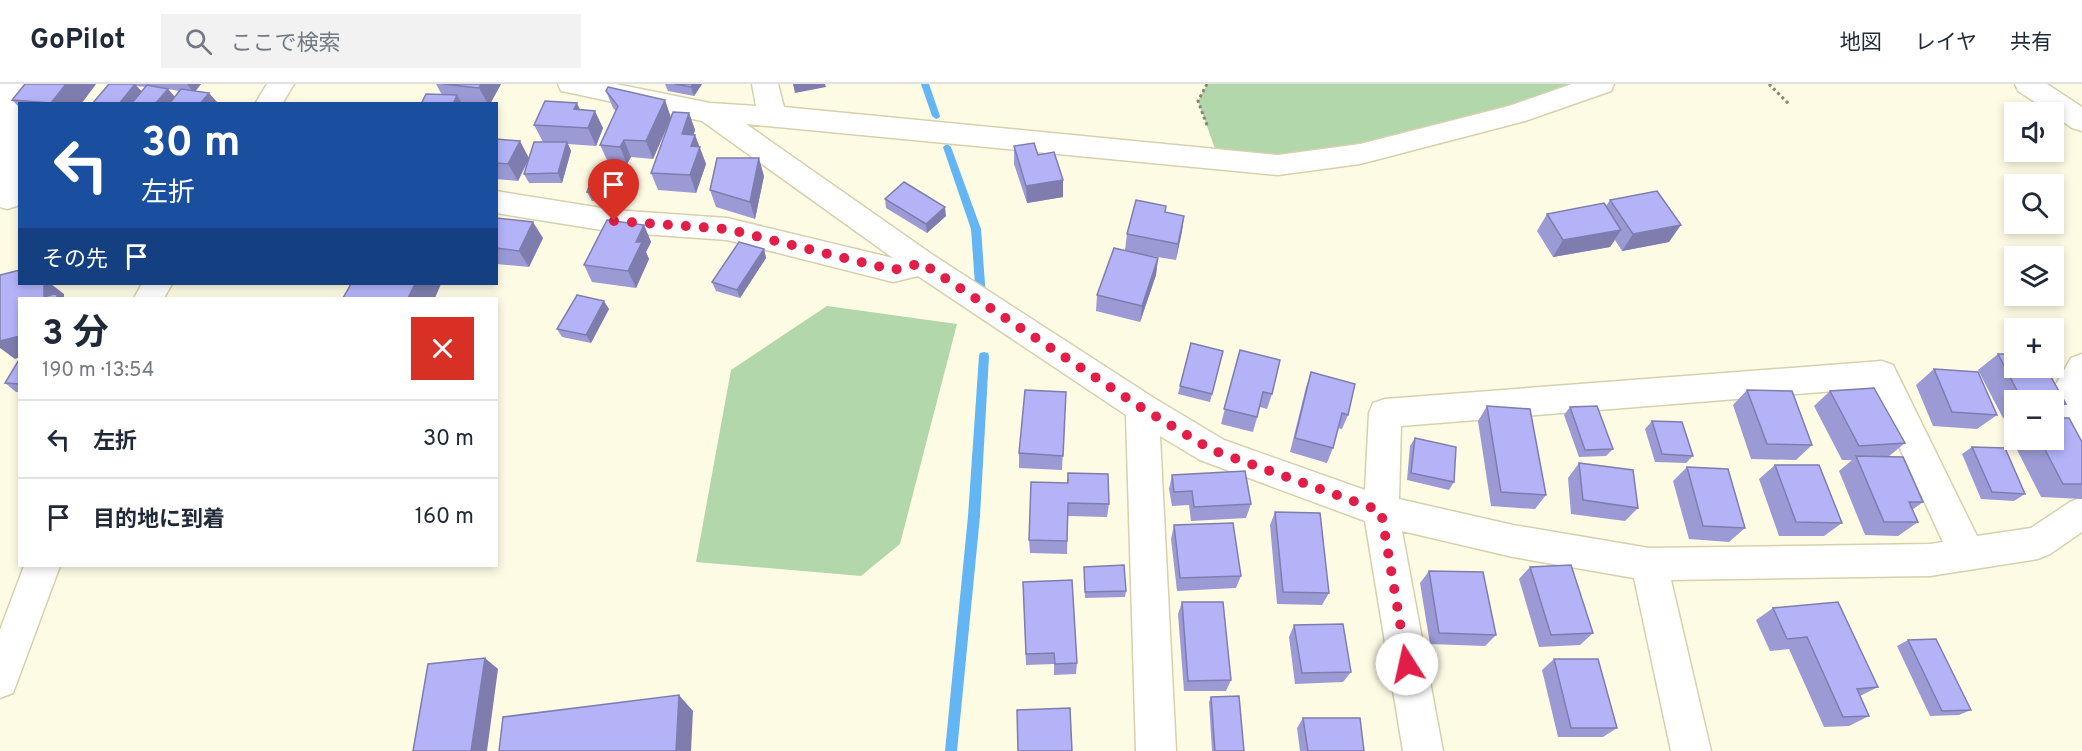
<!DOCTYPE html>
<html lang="ja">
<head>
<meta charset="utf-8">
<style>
	:root { --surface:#fff; --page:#f2f2f3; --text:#1f2937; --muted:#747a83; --line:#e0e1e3 }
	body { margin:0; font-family:Overpass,"Noto Sans JP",sans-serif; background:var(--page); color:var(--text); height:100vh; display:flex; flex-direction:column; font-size:22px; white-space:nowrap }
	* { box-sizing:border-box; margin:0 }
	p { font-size:20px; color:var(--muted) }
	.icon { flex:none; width:33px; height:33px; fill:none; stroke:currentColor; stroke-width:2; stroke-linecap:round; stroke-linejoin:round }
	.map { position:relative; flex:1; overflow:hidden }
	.sheet { position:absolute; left:18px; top:213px; width:480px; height:270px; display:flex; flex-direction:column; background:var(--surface); border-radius:0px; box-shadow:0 3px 9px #0003 }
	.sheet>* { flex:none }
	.top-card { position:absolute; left:18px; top:18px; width:480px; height:183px; border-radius:0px; box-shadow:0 3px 9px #0003; background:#1a4fa0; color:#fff; overflow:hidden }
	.fabs { position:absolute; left:2004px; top:18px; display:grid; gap:12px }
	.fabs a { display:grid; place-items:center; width:60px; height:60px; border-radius:0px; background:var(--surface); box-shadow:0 3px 9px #0003; font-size:30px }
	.pin { position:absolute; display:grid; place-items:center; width:51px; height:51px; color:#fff; margin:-62px -26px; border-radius:50% 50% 50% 0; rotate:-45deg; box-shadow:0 0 6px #0007 }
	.pin .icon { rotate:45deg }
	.me { position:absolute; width:66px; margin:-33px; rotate:350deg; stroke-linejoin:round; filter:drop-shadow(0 0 4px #0008) }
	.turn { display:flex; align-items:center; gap:21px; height:126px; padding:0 24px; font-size:27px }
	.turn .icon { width:78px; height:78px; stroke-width:2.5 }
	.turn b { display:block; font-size:42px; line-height:51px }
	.then { display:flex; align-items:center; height:57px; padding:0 24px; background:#0003; gap:12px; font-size:22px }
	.round { display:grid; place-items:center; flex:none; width:63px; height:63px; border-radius:0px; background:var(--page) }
	.headline { display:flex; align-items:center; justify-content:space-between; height:102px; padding:0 24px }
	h1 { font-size:36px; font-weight:700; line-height:45px }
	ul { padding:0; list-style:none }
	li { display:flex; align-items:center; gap:18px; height:78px; padding:0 24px; border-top:2px solid var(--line) }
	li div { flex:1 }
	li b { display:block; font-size:22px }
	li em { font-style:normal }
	header { display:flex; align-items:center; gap:36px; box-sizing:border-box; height:84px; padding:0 30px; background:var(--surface); border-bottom:2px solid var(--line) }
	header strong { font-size:28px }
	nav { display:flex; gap:33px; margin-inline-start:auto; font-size:21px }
	.search { width:420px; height:54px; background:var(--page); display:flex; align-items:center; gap:15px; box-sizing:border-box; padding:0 21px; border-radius:0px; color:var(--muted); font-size:22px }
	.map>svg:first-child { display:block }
	.green { fill:#b1d7aa }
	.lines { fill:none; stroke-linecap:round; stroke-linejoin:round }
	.stream { fill:#63b5f4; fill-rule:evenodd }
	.street-casing { stroke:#d6d0ad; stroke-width:3 }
	.path { stroke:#888674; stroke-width:3; stroke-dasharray:3 3; stroke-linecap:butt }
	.street { fill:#fff; fill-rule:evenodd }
	.wall { fill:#9b9ad5; fill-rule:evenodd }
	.shaded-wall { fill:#7e7dae }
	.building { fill:#b4b3f8; stroke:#7e7dae; stroke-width:1.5 }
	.route { stroke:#e11d48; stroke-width:10; stroke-dasharray:0 18 }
</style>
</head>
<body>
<header>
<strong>GoPilot</strong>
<div class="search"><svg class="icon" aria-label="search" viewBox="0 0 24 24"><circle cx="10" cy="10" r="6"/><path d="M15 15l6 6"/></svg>ここで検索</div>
<nav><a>地図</a><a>レイヤ</a><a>共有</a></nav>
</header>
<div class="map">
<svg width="2082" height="667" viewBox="0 0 2082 667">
	<rect width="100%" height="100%" fill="#fefbe5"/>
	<path class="green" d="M1207,0H1601L1360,70L1219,76L1198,17Z
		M827,222L957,240L900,460L861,492L696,478L731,286Z"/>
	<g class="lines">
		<path class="stream" d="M921,0H929L940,32L939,34L936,35L932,32Z
			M947,60L951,63L981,145L986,214L981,218L976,214L971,145L943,63Z
			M984,268L988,269L989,272L980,432L957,667H945L968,432L979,272L980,269Z"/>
		<g class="street-casing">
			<path id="street" d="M0,0H24V20H20V118L17,122L7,125L0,123Z
				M267,0H294L282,20H255Z
				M558,0H616L710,19L756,22L752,0H778L784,23L1278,71L1360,60L1509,22L1572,0H1614L1611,7L1525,37L1360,80L1278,91L746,40L933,171L1154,314L1224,356L1365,406L1369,329L1373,319L1385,315L1882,277L1893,281L1977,452L2031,444L2070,418L2082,413V448L2050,470L2038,475L1930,492L1671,496L1711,667H1671L1634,494L1513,473L1402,447L1443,667H1403L1365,437L1200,376L1160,352L1176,667H1136L1126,331L918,192L893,198L727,156L614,148L496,129V107L614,126L727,134L893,174L702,37L571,9L561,7ZM1872,304L1943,458L1930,460L1649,464L1513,441L1399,415L1401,342Z
				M2015,0H2047L2082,23V47L2072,44L2054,31V28H2050L2018,7Z
				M142,200H172L164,214H134Z
				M2082,270V356L2070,352L2055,302L2071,274Z
				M24,482H60L13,609L0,614V546Z"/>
		</g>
		<path class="path" d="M1207,0L1198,17L1208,44
			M1769,0L1790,21"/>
		<use href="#street" class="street"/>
	</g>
	<path class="wall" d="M25,0H96L81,20H20V24L12,16Z
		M109,0H201L195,7L217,18L92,20ZM136,2L146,3L142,8ZM168,5L179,7L174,13Z
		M436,0H501L490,20L461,19L462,20L442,11Z
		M665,0H702L694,12L668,7Z
		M606,7L665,16L671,34L653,75L631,73L627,80L608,78L600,61L616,27L613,24Z
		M580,26L603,44L596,62L568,60L571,67L562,99H529L524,90L528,77L518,97L496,95V55L529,74L543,58L534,41Z
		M689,29L695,46L694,50L695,51L706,80L696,109L658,106L651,89Z
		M1014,62L1038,71L1063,96V113L1027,119L1014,80Z
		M764,92L755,135L716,123L710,106Z
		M623,101L616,118L592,117L587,108Z
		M885,115L946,132L927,149L886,124Z
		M1610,116L1669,158L1622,167L1615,156L1610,163L1553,173L1537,147L1547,130L1606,122Z
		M1165,128L1184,132L1176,176L1139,170L1158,174L1156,191L1140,238L1096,227L1097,211L1125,166L1127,150Z
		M496,134L543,154L529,183L496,180Z
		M644,141L651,158L646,168L649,175L636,204L592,198L584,181Z
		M764,165L766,174L740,214L716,207L712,198Z
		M609,225L591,259L562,253L557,245Z
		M1240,266L1272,310L1267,325L1260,323L1253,348L1221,340Z
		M1223,267L1210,318L1178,310L1180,302Z
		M1998,270L2066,320L2054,329V316H2014V335L2003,334L1978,286Z
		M1934,285L1997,331L1977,345L1933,342L1916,301Z
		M1311,288L1348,331L1342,345L1338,344L1333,364L1327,379L1290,368L1306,303Z
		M5,299L20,300V308H16Z
		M1747,306L1812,361L1796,376L1751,375L1733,321Z
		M1830,307L1905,359L1888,373L1923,418L1912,426L1918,438L1898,452L1865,451L1839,387L1852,376H1842L1814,322Z
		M1066,308L1062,386L1019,384V369Z
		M1487,322L1546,411L1535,425L1491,422L1478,337Z
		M1570,323L1613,365L1606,372L1579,373L1564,331Z
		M1652,337L1693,372L1686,379L1655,378L1645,345Z
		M2014,343V356H2054L2082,358V415L2041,413L2008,348Z
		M1415,354L1454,398L1449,406L1407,396L1410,362Z
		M1972,363L2025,410L2014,417L1981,415L1962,370Z
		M1579,379L1638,424L1625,437L1571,430L1568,394Z
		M1775,381L1842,439L1824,452H1779L1759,395Z
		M1687,383L1745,444L1729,458L1689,455L1673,397Z
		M1068,389L1109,420L1107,433L1068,432L1067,470L1030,469L1029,456L1067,399Z
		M1172,391L1251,420L1246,434L1191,437L1189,421L1172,422L1169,405Z
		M1275,428L1329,509L1322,521L1277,520L1270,441Z
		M1174,441L1241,492L1236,504L1177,507L1171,455Z
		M1084,483L1126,507L1125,513L1085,514Z
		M1530,483L1593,549L1580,561L1539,563L1519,495Z
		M1429,487L1496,551L1485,562L1430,560L1420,499Z
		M1023,498L1077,579L1076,590L1054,591V580L1026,581Z
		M1182,518L1231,596L1226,607H1184L1178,530Z
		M1773,524L1878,603L1860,612L1869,632L1849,642L1824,643L1789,565L1770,567L1756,536Z
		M1294,541L1351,588L1343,598L1295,600L1289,553Z
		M1908,556L1971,626L1959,631L1930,632L1897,562Z
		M1554,575L1617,644L1603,653H1558L1542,586Z
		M1211,613L1244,667H1212L1209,618Z
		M1303,634L1364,667H1300L1297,644Z"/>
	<path class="shaded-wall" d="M66,0H96L81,20H52L51,19Z
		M135,0L143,9L135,20H119Z
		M187,0H201L194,9Z
		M481,0H501L490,20H488L479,4Z
		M693,0H702L694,12L691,3Z
		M793,0H825L826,3L795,9Z
		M168,5L176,14L171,20H155Z
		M209,9L217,18L216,20H200Z
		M457,11L462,20H453Z
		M665,16L671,34L653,75L646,57Z
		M577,19L585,37L574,25Z
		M595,27L603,44L596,62L588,44Z
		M689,29L695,46L688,67L682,50Z
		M695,51L706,80L696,109L690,91L691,62Z
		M624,56L631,73L627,80L620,63Z
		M520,57L529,74L518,97L508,80Z
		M567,58L571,67L562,99L558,89Z
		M759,74L764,92L755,135L750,118Z
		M619,92L623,101L616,118L612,109Z
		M1063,96V113L1027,119L1026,102Z
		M945,123L946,132L927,149L926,140Z
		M1184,132L1182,148L1176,176L1178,160Z
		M533,138L543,154L529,183L519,167Z
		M644,141L651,158L646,168L649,175L636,204L628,187L636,158Z
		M1681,141L1669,158L1622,167L1633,150Z
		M1621,146L1610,163L1553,173L1563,156Z
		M764,165L766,174L740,214L737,206Z
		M1158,174L1156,191L1140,238L1142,222Z
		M32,200H51L64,210V214H46Z
		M415,200H441L435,214H408Z
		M604,217L609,225L591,259L586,251Z
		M20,252V273L15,275L0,264V257Z
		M485,574L498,585L487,667H471Z
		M679,611L693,627L691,667H676Z"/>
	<path class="building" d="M25,0H66L51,19L12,16Z
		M109,0H135L119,20H92Z
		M443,0H481L479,4Z
		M675,0H693L691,3Z
		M147,1L168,5L155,20H131Z
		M608,3L665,16L646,57L624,56L620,63L600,61L618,22L606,7Z
		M181,5L209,9L200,20H169Z
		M426,10L457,11L453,20H421Z
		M545,17L577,19L574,25L595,27L588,44L534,41Z
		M673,28L689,29L682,50L695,51L691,62L700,63L690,91L651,89Z
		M496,55L520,57L508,80L496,79Z
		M534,58H567L558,89L524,90Z
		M1034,59L1038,71L1054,68L1063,96L1026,102L1014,62Z
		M717,74H759L750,118L710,106Z
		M594,90L619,92L612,109L587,108Z
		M904,98L945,123L926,140L885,115Z
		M1657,107L1681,141L1633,150L1610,116Z
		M1136,116L1166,122L1165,128L1184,132L1178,160L1127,150Z
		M1604,119L1621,146L1563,156L1547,130Z
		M496,134L533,138L519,167L496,164Z
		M607,136L644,141L636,158H642L628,187L584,181Z
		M739,158L764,165L737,206L712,198Z
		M1114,164L1158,174L1142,222L1097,211Z
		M20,186V200H44V213L57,209V214H20V252L0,257V191Z
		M351,200H415L408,214H343Z
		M577,211L604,217L586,251L557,245Z
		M1191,259L1223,267L1212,310L1180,302Z
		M1240,266L1280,276L1272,310L1263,308L1257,333L1224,325Z
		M1998,270H2014V284H2046L2066,320H2054V316H2022Z
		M20,274V300L5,299Z
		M1934,285L1978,288L1997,331L1952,328Z
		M1311,288L1355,300L1348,331L1342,329L1333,364L1295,354Z
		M1874,304L1905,359L1859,362L1830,307Z
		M1025,306L1066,308L1063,372L1019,369Z
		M1747,306L1792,307L1812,361L1767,360Z
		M1487,322L1530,325L1546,411L1501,408Z
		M1597,322L1613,365L1585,366L1570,323Z
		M2054,334H2069L2082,358V400H2063L2040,356H2054Z
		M1652,337L1682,338L1693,372L1662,370Z
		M1415,354L1456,363L1454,398L1411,389Z
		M1972,363L2005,364L2025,410L1992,408Z
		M1856,372L1903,373L1923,418H1909L1918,438H1884Z
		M1579,379L1633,386L1638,424L1583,416Z
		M1775,381H1819L1842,439L1796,438Z
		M1687,383L1728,385L1745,444L1703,442Z
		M1245,387L1251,420L1194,423L1192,407L1174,408L1172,391Z
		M1068,389L1108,390L1109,420L1068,419L1067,457L1029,456L1031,398L1068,399Z
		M1275,428L1320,429L1329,509L1283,508Z
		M1233,439L1241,492L1180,494L1174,441Z
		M1124,481L1126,507L1085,508L1084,483Z
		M1571,481L1593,549L1551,551L1530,483Z
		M1429,487L1483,488L1496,551L1439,549Z
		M1072,496L1077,579L1055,580L1054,569L1026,570L1023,498Z
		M1182,518H1223L1231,596L1188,597Z
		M1838,518L1878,603L1857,605L1869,632L1843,633L1807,553L1787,555L1773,524Z
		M1343,540L1351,588L1302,589L1294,541Z
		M1936,555L1971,626L1942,627L1908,556Z
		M485,574L471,667H413L428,580Z
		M1554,575H1598L1617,644H1571Z
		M679,611L676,667H499L503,633Z
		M1239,612L1244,667H1215L1211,613Z
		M1070,624L1072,667H1018L1017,626Z
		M1303,634H1360L1364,667H1308Z"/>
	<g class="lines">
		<path class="route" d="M614,137L727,145L893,186L922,179L1142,324L1212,366L1381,427L1407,580"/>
	</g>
</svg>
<div class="fabs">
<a><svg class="icon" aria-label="sound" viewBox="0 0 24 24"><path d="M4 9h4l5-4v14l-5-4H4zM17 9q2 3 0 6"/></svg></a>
<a><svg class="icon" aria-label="search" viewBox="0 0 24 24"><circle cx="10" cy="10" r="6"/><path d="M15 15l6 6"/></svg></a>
<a><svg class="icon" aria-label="layers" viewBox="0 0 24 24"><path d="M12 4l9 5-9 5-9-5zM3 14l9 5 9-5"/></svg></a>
<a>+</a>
<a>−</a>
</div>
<div class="pin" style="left:614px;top:137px;background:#d93025"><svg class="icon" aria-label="arrive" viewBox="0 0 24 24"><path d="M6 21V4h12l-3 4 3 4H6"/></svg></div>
<svg class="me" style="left:1407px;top:580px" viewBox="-20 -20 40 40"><circle r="19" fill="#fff"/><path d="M0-13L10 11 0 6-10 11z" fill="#e11d48"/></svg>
<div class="top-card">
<div class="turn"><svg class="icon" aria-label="left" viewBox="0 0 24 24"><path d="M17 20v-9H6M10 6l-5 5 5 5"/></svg><div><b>30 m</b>左折</div></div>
<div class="then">その先<svg class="icon" aria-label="arrive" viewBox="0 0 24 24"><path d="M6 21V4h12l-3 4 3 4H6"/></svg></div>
</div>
<section class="sheet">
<div class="headline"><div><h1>3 分</h1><p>190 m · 13:54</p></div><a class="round" style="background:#d93025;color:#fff"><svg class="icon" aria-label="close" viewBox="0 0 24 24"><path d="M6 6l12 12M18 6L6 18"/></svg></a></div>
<ul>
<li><svg class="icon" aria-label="left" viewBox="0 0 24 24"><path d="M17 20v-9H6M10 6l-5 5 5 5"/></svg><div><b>左折</b></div><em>30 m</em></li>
<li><svg class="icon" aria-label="arrive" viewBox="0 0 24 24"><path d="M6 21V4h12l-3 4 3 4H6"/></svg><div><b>目的地に到着</b></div><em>160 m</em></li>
</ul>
</section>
</div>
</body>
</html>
